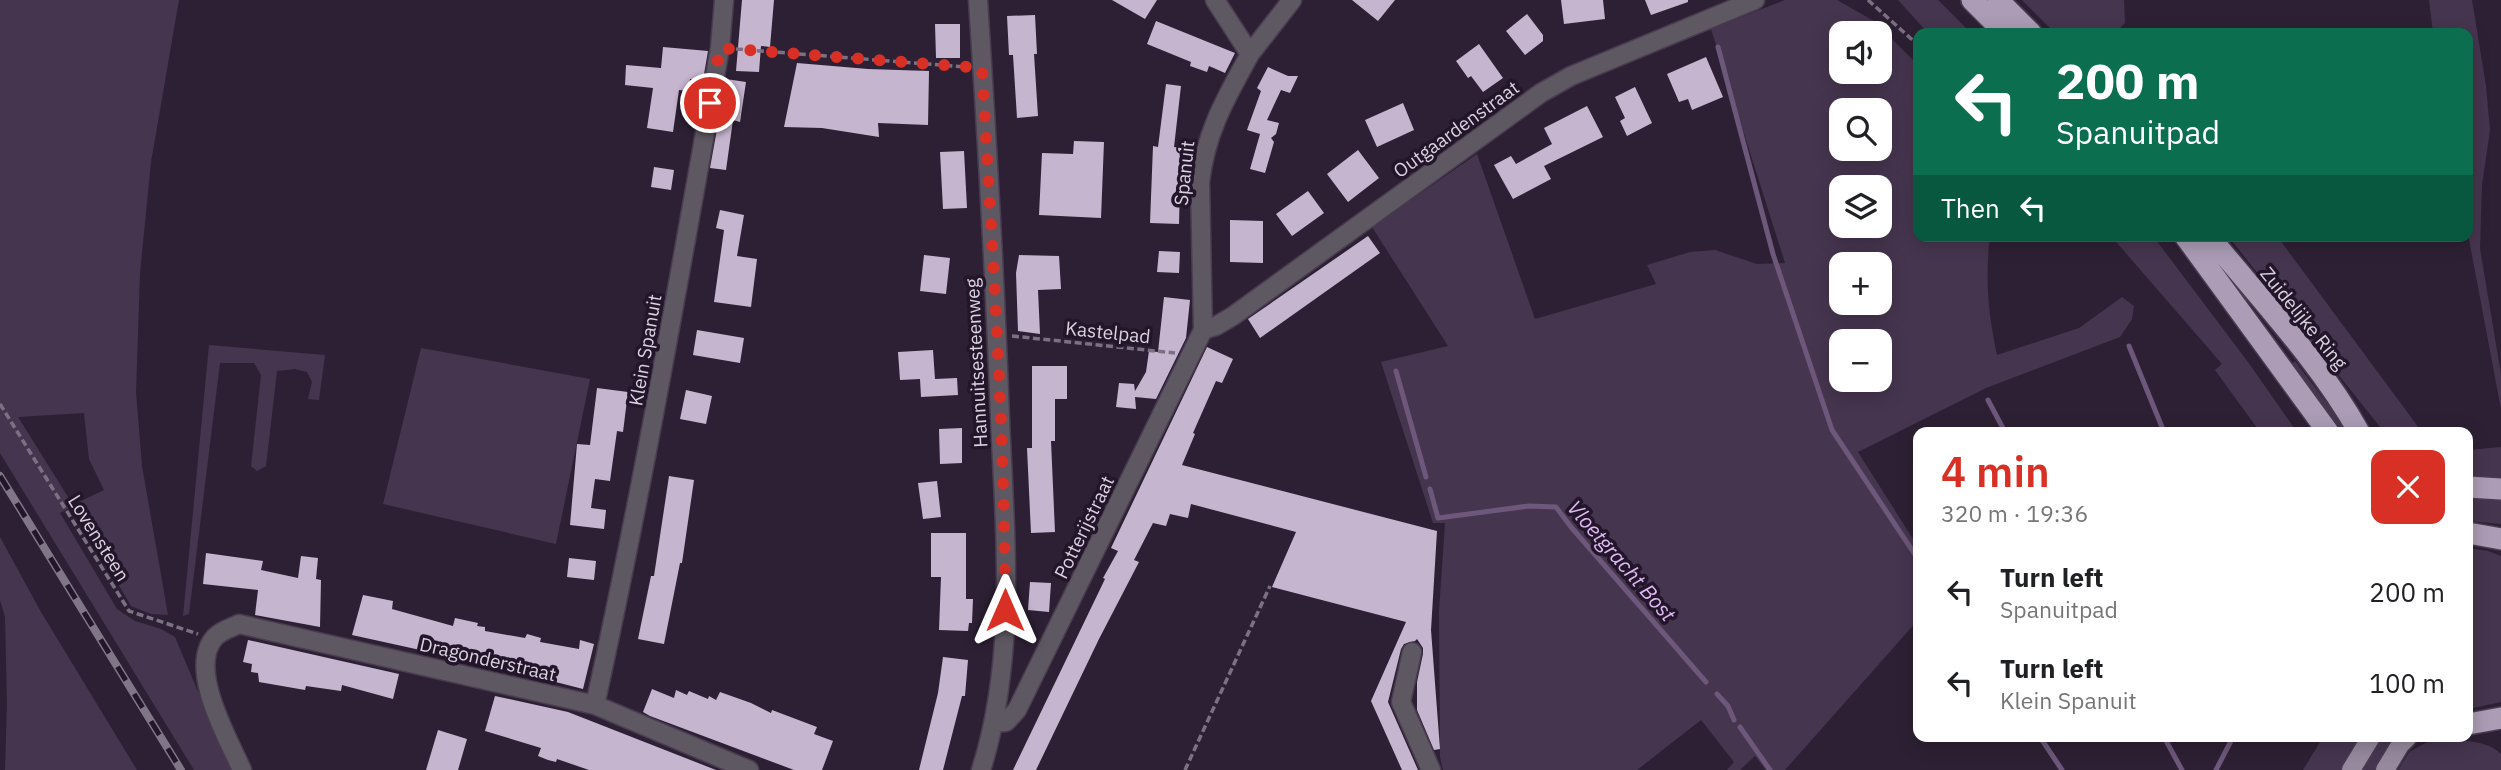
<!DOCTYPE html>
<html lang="en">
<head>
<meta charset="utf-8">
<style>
	:root { --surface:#fff; --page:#f2f2f2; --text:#202124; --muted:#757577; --accent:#d93025 }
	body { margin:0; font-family:"IBM Plex Sans",sans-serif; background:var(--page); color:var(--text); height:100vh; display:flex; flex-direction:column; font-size:26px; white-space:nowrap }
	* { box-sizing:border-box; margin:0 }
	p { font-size:23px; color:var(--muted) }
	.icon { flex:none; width:38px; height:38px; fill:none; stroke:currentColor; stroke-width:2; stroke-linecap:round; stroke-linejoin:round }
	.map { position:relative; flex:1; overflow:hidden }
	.details { position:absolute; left:1913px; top:427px; width:560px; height:315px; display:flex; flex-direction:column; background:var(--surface); border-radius:14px; box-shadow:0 4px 18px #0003 }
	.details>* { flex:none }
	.banner { position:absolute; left:1913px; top:28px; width:560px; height:214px; border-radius:14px; box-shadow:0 4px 18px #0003; background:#0b6e4f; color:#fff; overflow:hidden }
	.buttons { position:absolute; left:1829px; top:21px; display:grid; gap:14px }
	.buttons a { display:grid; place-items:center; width:63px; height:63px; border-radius:14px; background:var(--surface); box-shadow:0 4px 18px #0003; font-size:35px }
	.pin { position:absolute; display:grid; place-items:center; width:60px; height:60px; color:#fff; margin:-30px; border:4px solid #fff; border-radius:50%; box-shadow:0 2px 7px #0007 }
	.me { position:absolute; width:77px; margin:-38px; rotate:0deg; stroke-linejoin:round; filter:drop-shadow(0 0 5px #0008) }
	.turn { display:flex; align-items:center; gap:24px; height:147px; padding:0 28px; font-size:32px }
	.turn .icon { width:91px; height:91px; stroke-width:2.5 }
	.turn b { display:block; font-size:49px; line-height:60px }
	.then { display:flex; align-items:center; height:66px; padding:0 28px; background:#0003; gap:14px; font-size:26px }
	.round { display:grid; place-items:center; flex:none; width:74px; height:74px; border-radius:14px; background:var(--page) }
	.headline { display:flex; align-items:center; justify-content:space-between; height:119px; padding:0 28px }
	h1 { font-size:42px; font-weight:600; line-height:52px; color:var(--accent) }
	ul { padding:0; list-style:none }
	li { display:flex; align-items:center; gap:21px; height:91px; padding:0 28px }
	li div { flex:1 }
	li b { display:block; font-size:26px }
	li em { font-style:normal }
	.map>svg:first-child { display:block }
	.green { fill:#46354f; fill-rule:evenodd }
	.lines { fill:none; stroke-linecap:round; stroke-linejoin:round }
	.stream { stroke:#6d577a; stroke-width:5 }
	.building { fill:#c6b5cf }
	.minor-casing { stroke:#493c50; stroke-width:21 }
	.major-casing { stroke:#493c50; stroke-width:21 }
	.highway-casing { stroke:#493c50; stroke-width:24 }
	.path { stroke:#7c7182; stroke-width:3.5; stroke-dasharray:7 3.5; stroke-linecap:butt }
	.minor { stroke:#5e5862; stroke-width:18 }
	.major { stroke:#96899e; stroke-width:18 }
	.highway { stroke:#ac9cb6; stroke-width:21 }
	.rail-casing { stroke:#817687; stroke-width:8 }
	.rail { stroke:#23162a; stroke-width:5; stroke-dasharray:16; stroke-linecap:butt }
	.route { stroke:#d93025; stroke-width:12; stroke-dasharray:0 21.6 }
	.labels { text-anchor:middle; stroke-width:7; stroke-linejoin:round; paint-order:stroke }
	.street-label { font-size:19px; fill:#dbd2e0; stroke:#23162a }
	.water-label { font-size:21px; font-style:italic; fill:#deb8f3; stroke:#23162a }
</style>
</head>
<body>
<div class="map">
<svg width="2501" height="770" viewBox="0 0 2501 770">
	<rect width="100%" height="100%" fill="#2d2034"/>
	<path class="green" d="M0,0H179L151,162L140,273L136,392L142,466L168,615L151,614L131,606L73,506L60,513L117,609L135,621L161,629L175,637L231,770H194L0,453ZM84,413L89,459L104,490L73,505L18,417Z
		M1785,0H1837L1874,21L1918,65V236H1990C1985,279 1988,313 1997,355L2079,328L2122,297L2134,306L2132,319L2120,337L1986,388L1858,452L1918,547V620L1785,770H1766L1755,756L1740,770H1727L1734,762L1701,720L1637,770H1443L1440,757L1439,611L1445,523H1433L1381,362L1448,346L1372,227L1477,154L1535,319L1656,284L1647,265L1690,252L1715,250L1757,264L1785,263L1711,29ZM1841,33H1880V72H1841ZM1841,110H1880V149H1841ZM1841,187H1880V226H1841ZM1841,264H1880V303H1841ZM1841,341H1880V380H1841Z
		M1898,0H1938L1971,33H1928Z
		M2022,0H2124L2125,23L2115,33H2055Z
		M2429,0H2472L2486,86L2490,130L2482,185L2480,249L2501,374V409L2468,234V33H2433Z
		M2111,236H2153L2248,362L2297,432H2260L2215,370L2222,364Z
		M2228,236H2277L2422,432H2384Z
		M209,345L325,355L319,400L308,399L312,382L307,372L295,369L277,371L266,466L257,471L251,466L261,375L254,363H220L189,614L183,616Z
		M421,348L590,379L556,544L383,504Z
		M2295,361L2349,432H2338L2292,364Z
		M2501,447V481L2468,479V450Z
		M2468,495L2501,496V524L2468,521Z
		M0,537L41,612L137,770H5L7,702L5,617L0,600Z
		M2468,548L2488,551L2501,556V702L2468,709Z
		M2323,737H2363L2342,770H2303Z
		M2381,737H2396L2376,770H2361Z
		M2433,739C2455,741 2485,738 2501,754V770H2398L2409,752Z"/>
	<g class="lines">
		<path class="stream" d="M1718,47L1773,254L1832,430L1918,559
			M2129,346L2164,432
			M1396,371L1426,477
			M1988,400L2005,432
			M1430,489L1438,518L1529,506L1556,507L1571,527L1706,682
			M1717,694L1728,706L1734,720
			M1740,727L1770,770
			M2040,737L2062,770
			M2164,737L2182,770
			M2216,770L2233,737"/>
	</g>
	<path class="building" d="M742,0H774L770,47L761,46L759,72L736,71Z
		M1112,0H1157L1145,19Z
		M1352,0H1395L1378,21Z
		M1561,0H1603L1605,19L1564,24Z
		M1645,0H1688V2L1651,15Z
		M1527,14L1543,35V41L1525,55L1506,31Z
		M1035,15L1037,54H1034L1038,116L1017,118L1013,55H1009L1007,16Z
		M1156,21L1235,53L1225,73L1209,66L1207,72L1190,66L1191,62L1147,44Z
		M935,24H960V58H936Z
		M1479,44L1503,78L1483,92L1471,76L1468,78L1456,61Z
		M663,47L708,51L703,80L690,79L689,91L679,90L673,132L647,128L653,88L625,85L626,65L661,68Z
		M1706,57L1723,97L1692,110L1688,99L1679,102L1667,74Z
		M797,63L868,69L929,71L928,125L878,123L879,137L822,128L784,127Z
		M1268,67L1288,76H1298L1290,93L1281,90L1267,120L1279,123L1276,134L1271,138L1274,142L1265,173L1250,169L1260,134L1247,130L1261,91L1257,88Z
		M726,79L746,82L740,122L733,120L726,170L710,168Z
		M1166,84L1181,86L1174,147L1181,148L1179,224L1150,223L1153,146L1158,147Z
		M1635,87L1652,123L1627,136L1620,121L1625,118L1615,97Z
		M1403,103L1414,130L1377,147L1365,120Z
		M1587,106L1603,137L1544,166L1551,179L1513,199L1494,165L1511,156L1516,164L1552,144L1544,128Z
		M1074,141L1104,142L1101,218L1039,215L1042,153L1073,154Z
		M1358,150L1379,178L1348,202L1327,174Z
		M964,151L967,208L943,209L940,152Z
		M654,167L674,170L671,190L651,187Z
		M1308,191L1324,213L1292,236L1276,214Z
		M720,210L744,215L737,256L757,259L751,307L714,302L724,230L716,228Z
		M1230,220L1263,221V263L1230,262Z
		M1368,236L1380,253L1260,338L1248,319Z
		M1159,251L1180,252L1179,273L1157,272Z
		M924,255L950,258L946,294L920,291Z
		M1019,255L1059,256L1061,289L1038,290L1040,334L1018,331L1016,273Z
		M1164,297L1190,300L1186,338L1156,399L1135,397L1136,409L1116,407L1119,383L1134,384L1135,391L1146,372L1149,351L1158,352Z
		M697,330L744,338L740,363L693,355Z
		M1207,347L1233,359L1222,383L1216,381L1193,433L1195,434L1182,465L1437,531L1431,630L1440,749L1434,750L1417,710V682L1423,654V648L1417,639L1415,641L1404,644L1401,649L1388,702L1418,770H1402L1371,701L1406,622L1272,587L1296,532L1191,504L1188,518L1170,514L1166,526L1153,523L1134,560L1139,562L1099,639L1036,770H1013L1105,579L1103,578L1118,551L1111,548Z
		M933,350L935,379L957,378L958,395L921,397L920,379L900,380L898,352Z
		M1032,366H1067V399H1055V441H1051L1055,532L1031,533L1027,448H1032Z
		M597,388L628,392L623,432L617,431L610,481L595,479L591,508L606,510L604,529L570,525L577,444L590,445Z
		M686,390L712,396L706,424L680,419Z
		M962,428V463L940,464L939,429Z
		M669,476L694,480L682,563H680L664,644L638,639L651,576H654Z
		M937,481L941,517L923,519L918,483Z
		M931,533H966V599H973L972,623H969L968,631L939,630L941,577H931Z
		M206,553L263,561L261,570L298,578L301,556L318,558L316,579L321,580L320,627L255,615L258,590L203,584Z
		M569,558L596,561L594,580L567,577Z
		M1030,582L1051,583L1049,612L1028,610Z
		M363,595L393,601L392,609L453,626L455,618L478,623L477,626L485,627V631L525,638L527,634L541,638L540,642L579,649L580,640L594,644L583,689L493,666L352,635Z
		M248,640L399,674L393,699L342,685L341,691L306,686L305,690L259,682L258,673L251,672L252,664L243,662Z
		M943,657L968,660L965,696H962L943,770H919L938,693Z
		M652,689L674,698L676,690L687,695L689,691L708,699L709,696L716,700L720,692L751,703L771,713L772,710L817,727L814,734L833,741L822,770H794L650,716L643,712Z
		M495,696L568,712L716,770H589L557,759L556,762L548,760L538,756L541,748L485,731Z
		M438,730L467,739L458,770H426Z"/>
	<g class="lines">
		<g class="minor-casing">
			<path id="minor" d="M978,0C987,139 995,278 1000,418C1005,535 1017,657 981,770
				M1250,54L1292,0
				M1203,330L1216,326L1233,316L1541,93L1571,76L1755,0
				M1412,652L1401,702L1431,770
				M595,705C643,487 681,268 720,48L724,0
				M994,723L1006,722L1017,710L1203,330L1200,182C1206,131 1226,98 1250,54L1215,0
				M242,770C228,738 187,668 215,637C222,630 231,628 239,624L595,705L749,770"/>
		</g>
		<g class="major-casing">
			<path id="major" d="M2351,770L2371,737
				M2385,770L2400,745L2408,737"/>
		</g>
		<g class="highway-casing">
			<path id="highway" d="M1972,0L2005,33
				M1998,0L2031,33
				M2185,236L2328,432
				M2209,236C2260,299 2320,362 2359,432
				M2468,487L2501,489
				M2468,533L2501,539
				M2468,724L2501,718"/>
		</g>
		<path class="path" d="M1868,0L1918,45
			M736,49L966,67
			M1012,336L1175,353
			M0,404L129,611L198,634
			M1185,770L1270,586"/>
		<use href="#minor" class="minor"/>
		<use href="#major" class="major"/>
		<use href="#highway" class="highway"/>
		<g class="rail-casing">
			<path id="rail" d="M0,476L181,770"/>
		</g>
		<use href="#rail" class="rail"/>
	</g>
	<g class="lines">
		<path class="route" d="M710,103L720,48L982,68C992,249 1005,430 1005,610"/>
	</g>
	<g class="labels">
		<g class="street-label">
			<text transform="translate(1456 129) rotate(-36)" y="7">Outgaardenstraat</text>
			<text transform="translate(1184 173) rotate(-84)" y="7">Spanuit</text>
			<text transform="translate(2304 318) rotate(51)" y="7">Zuidelijke Ring</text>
			<text transform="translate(1108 332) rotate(6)" y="7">Kastelpad</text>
			<text transform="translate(645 350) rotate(-80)" y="7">Klein Spanuit</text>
			<text transform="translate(976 363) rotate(-93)" y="7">Hannuitsesteenweg</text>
			<text transform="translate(1084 527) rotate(-64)" y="7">Potterijstraat</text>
			<text transform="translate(99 538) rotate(58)" y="7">Lovensteen</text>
			<text transform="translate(488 659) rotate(13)" y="7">Dragonderstraat</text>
		</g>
		<g class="water-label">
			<text transform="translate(1621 561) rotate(49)" y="7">Vloetgracht Bost</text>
		</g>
	</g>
</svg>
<div class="buttons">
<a><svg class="icon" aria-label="sound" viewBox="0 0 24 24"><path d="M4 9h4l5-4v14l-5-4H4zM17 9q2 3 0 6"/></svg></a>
<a><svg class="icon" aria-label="search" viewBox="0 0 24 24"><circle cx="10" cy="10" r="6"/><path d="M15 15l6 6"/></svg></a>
<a><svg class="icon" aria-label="layers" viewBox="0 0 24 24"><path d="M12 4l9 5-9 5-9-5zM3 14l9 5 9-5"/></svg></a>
<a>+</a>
<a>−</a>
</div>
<div class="pin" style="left:710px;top:103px;background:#d93025"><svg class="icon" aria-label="arrive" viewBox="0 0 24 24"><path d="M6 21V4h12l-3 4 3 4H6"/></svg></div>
<svg class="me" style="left:1005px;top:610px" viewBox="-20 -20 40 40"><path d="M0-17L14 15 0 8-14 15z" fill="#d93025" stroke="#fff" stroke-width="4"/></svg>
<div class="banner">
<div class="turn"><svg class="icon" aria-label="left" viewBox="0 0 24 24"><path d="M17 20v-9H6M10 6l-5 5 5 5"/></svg><div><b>200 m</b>Spanuitpad</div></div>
<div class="then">Then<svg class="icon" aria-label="left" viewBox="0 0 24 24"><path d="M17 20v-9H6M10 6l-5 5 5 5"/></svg></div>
</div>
<section class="details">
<div class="headline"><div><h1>4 min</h1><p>320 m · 19:36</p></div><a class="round" style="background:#d93025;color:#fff"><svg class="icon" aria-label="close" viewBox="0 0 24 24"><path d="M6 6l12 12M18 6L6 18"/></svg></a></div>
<ul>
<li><svg class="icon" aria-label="left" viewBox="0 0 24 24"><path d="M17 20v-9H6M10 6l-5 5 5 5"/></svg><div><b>Turn left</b><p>Spanuitpad</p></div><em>200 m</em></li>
<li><svg class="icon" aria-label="left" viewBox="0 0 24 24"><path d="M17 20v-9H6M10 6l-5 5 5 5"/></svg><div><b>Turn left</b><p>Klein Spanuit</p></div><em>100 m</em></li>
</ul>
</section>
</div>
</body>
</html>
